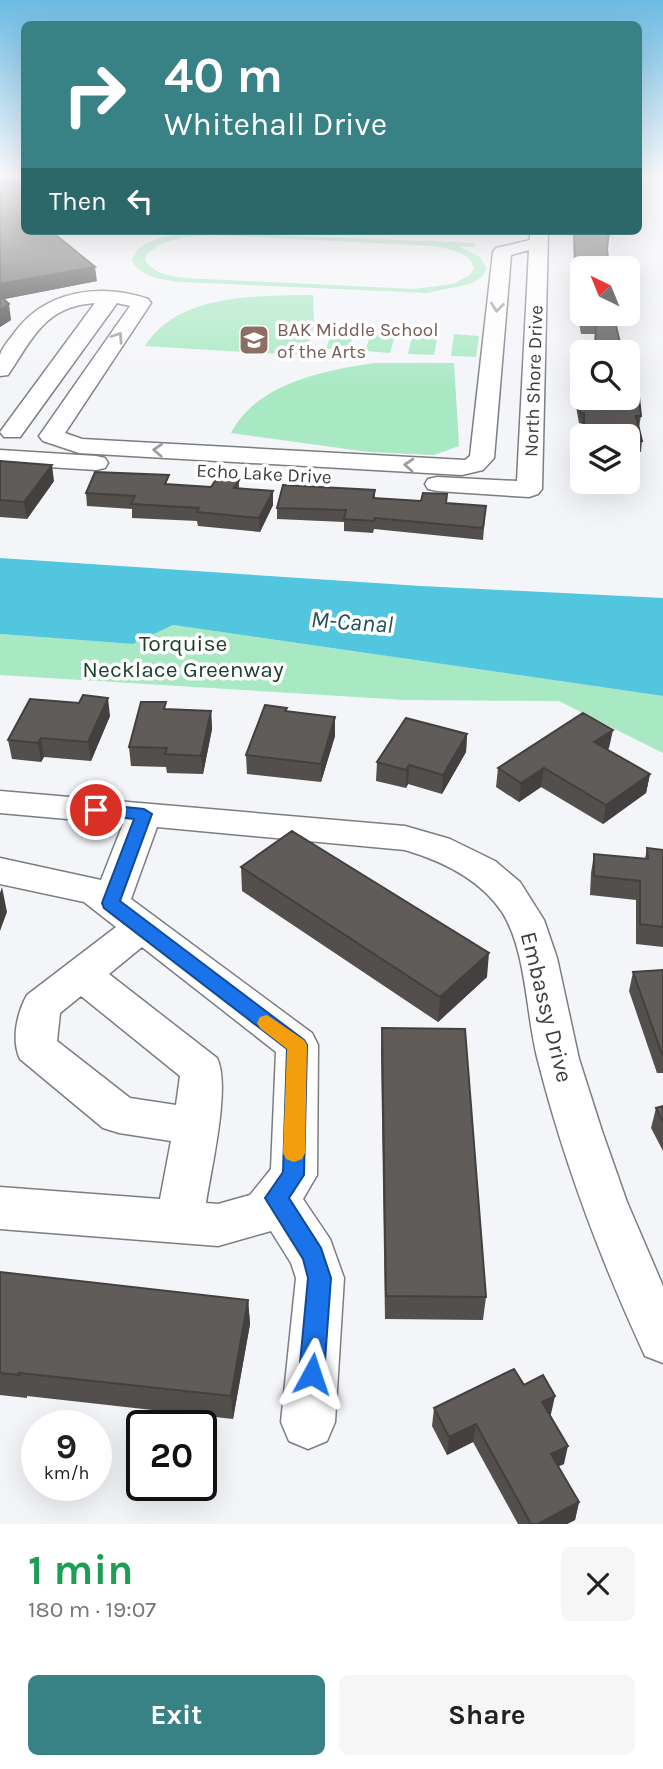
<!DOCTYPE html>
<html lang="en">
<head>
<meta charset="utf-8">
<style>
	:root { --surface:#fff; --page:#f6f6f6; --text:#202124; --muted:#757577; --accent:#388185 }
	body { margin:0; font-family:Karla,sans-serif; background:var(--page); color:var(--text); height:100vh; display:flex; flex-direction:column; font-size:26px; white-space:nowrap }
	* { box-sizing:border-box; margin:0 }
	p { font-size:23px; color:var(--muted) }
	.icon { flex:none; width:38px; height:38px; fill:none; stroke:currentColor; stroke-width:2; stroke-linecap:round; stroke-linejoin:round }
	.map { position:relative; height:1524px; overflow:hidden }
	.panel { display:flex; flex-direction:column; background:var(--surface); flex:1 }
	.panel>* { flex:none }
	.top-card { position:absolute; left:21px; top:21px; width:621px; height:214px; border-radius:10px; box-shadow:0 7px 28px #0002; background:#388185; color:#fff; overflow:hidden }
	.needle { width:46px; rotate:317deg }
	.controls { position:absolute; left:570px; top:256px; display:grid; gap:14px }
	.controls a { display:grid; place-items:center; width:70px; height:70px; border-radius:10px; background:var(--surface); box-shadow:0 7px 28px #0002; font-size:35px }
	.speed { position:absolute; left:21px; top:1410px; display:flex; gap:14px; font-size:35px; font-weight:700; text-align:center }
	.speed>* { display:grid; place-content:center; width:91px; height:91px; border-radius:50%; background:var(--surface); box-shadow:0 7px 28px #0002; line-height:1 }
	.speed small { font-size:18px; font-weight:400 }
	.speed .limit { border:4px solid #111; border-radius:10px; background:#fff; color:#111 }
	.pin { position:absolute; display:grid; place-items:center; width:60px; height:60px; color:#fff; margin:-30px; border:4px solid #fff; border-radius:50%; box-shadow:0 2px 7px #0007 }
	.me { position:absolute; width:77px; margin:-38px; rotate:5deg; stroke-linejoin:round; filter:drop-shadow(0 0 5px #0008) }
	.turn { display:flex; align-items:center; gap:24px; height:147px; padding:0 28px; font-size:32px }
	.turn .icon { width:91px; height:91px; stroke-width:2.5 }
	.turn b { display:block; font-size:49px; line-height:60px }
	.then { display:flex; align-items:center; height:66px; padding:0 28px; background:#0003; gap:14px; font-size:26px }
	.round { display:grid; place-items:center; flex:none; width:74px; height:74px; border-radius:10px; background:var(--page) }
	.summary { display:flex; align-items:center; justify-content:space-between; height:119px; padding:0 28px }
	h1 { font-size:42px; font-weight:700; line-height:52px; color:#1e9e55 }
	.button { display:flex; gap:14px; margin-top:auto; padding:14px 28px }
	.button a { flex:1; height:80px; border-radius:10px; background:var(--accent); color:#fff; font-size:28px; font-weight:700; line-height:80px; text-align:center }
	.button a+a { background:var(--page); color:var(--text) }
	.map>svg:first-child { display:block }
	.green { fill:#a8e8c2; fill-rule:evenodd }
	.water { fill:#53c6df }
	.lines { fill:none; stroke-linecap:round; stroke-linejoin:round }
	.minor-casing { stroke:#7b7d80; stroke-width:3 }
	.minor { fill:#fff; fill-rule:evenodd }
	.wall { fill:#534f4d }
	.shaded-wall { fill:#43403f }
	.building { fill:#605c5a; stroke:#43403f; stroke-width:2 }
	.oneway { stroke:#9e9e9e }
	.route { fill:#1a73e8; stroke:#114b97; stroke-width:2 }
	.slow { fill:#f59e0b }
	.labels { text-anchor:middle; stroke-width:7; stroke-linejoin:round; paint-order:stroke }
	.far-education-label { font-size:19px; fill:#785e54; stroke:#fff; text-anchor:start }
	.far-street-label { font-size:19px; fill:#3c3d3e; stroke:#fff }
	.park-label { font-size:23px; fill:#1a3f2b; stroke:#fff }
	.street-label { font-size:23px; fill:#3c3d3e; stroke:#fff }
	.water-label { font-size:24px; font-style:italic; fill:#20515c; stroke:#fff }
</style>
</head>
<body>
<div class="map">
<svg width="663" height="1524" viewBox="0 0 663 1524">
	<rect width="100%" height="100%" fill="#f4f5f9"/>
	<path class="green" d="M166,231L475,243L474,247H460L480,257L487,269L482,277L470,284L427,293L181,282C164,280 142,278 132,261C136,242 161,238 178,234L164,233ZM212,235L434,246C449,249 470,252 474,268L470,275L453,284L414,289L185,278C170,276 154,274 145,260L147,254C163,238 190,236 212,235Z
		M313,295L314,325L307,351L295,355L145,346C178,293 258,296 313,295Z
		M333,329L355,330L348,350L326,349Z
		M372,331L396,332L390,353L365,351Z
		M413,332L438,334L434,355L408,354Z
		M454,334L479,336L476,357L451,356Z
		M374,363H454L459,446L434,455L369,452L231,433C257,383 323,371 374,363Z
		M173,625L663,696V753L559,701L405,700L0,675V634L133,644Z"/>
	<path class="water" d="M0,558L421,586L663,598V696L173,625L133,644L0,634Z"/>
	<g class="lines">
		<g class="minor-casing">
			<path id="minor" d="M530,231H548L542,489L538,494L529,497L437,491L428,489L425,484L428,479L437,477L517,481L529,250L511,255L494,458L483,470L462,475L79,453L43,441L39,436L130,306L117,303L20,437H4L0,432L95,303C45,306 33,338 8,375L0,376C0,370 0,361 0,355C2,347 11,338 15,332C46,290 101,283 148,299L151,303L65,433L82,439L465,460L470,456L493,252L496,248L530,240Z
				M0,450L96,456L105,458L108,463L105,468L96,470L0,464Z
				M0,791L405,826L450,839L495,861L520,882L544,920L557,958L579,1059L602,1131L627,1202L663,1286V1363L645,1356C601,1261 564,1163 538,1061C526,1017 527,951 502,912C480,879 442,861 405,850L157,827L131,899L312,1033L318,1045L317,1175L303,1199L330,1239L344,1278L335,1422L327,1441L308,1449L289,1441L281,1422L296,1278L291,1263L271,1231L218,1246L0,1229V1187L160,1199L171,1141L119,1133L103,1128L20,1059C11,1040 17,1013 27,995L116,927L84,902L0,884V858L101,880L123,824L0,813ZM142,947L276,1052L271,1169L250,1195L218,1204L206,1203C211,1169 231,1086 217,1058L109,974ZM81,996L180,1076L176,1105L130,1098L57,1041L60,1013Z"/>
		</g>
		<use href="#minor" class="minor"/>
	</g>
	<path class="wall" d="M0,178H24V231L52,232L97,281L4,299L11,320L0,327Z
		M573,231H609L607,249L609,268H583V313H622L621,322H615L622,351H629V377L637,378L641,416L639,427L642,441L641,452L637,451L638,458L636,469H628V436H583L582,466L583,424L579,423L575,401L578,363H583V397H628V352H594L595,334H581L576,305L577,267H574Z
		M0,461L54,481L27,519L0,517Z
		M239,480V488L273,491V505L260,532L198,526L197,521L132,518V509L87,506L86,493L169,485L211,487Z
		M375,490V498L486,506L483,540L374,529L373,533L344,531V522L277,519V508Z
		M287,708V712L335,717V736L321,782L247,774L246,755Z
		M166,709L211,711L212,729L203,774L167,773L166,767L131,766L129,747Z
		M110,716L91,761L44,757L41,762L12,759L8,740Z
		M467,734L466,752L442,794L408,784L406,788L376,781L377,762Z
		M609,748L607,750L650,774L646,793L603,824L541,787L519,802L496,787L498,768Z
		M647,848L663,850V947L636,944V900L590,895L591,873L594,854L645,859Z
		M241,867L487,977L438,1022L242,891Z
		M663,970V1073H657L629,991L633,972Z
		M382,1028L486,1297L483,1320L385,1319L381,1053Z
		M663,1106V1151L651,1128L656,1108Z
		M0,1272L248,1300L250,1324L233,1419L27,1396V1398L0,1395Z
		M524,1385L551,1414L550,1415L564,1464L558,1466L579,1502L575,1520L567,1524H518L473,1442L447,1455L432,1426L434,1408Z"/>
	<path class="shaded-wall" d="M95,267L97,281L0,300V284Z
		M9,304L11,320L0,327V310Z
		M52,465L54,481L27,519L24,502Z
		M273,491V505L260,532L259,518Z
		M108,698L110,716L91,761L88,742Z
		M211,711L212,729L203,774L201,756Z
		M335,717V736L321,782V764Z
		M613,730L609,748L591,761L594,742Z
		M467,734L466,752L442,794L443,775Z
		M41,738L44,757L41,762L38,743Z
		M409,765L408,784L406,788V770Z
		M544,768L541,787L519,802L521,783Z
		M650,774L646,793L603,824L606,805Z
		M2,887L7,912L0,931V893Z
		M489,953L487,977L438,1022L440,997Z
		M248,1300L250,1324L233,1419L231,1396Z
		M555,1396L551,1414L538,1421L542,1402Z
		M476,1424L473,1442L447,1455L449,1437Z
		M568,1446L564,1464L547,1472L551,1454Z
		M579,1502L575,1520L567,1524H538Z"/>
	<path class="building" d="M24,178V195L13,194L24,204V231H51L95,267L0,284V186H24Z
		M574,231H609L607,249L609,268H583V313H613L622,351H629V377L637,378L641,416H636L642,441L637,440L638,458L628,457V436H584V413H580L577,390L578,363H583V397H628V352H595L596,324H583L577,295L578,258H575Z
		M0,296L9,304L0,310Z
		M0,461L52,465L24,502L0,500Z
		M95,472L169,475L165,484L211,487L217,478L239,480L234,488L273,491L259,518L197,512L199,508L131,504L135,496L86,493Z
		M283,485L375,490L373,498L421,501L423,493L447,494L446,503L486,506L483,528L375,518L374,521L344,519L346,510L277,508Z
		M83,695L108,698L88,742L41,738L38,743L8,740L30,699L79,703Z
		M141,702H166L164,709L211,711L201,756L165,754L167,748L129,747Z
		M265,705L287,708L285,711L335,717L321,764L246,755Z
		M583,713L613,730L594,742L650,774L606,805L544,768L521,783L498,768Z
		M406,718L467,734L443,775L409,765L406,770L377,762Z
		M292,831L489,953L440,997L241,867Z
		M647,848L663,850V927L640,924V881L594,876V854L648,859Z
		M663,970V1053L662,1054L633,972Z
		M382,1028L465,1029L486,1297L386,1296Z
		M663,1106V1122L656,1108Z
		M0,1272L248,1300L231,1396L19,1373L20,1375L0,1373Z
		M514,1369L524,1385L543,1375L555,1396L542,1402L568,1446L551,1454L579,1502L538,1524H531L476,1424L449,1437L434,1408Z"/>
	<defs><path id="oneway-chevron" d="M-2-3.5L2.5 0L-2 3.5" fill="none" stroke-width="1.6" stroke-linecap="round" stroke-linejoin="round" transform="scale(1.75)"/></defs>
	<g class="oneway">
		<use href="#oneway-chevron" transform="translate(497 307) rotate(96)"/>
		<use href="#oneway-chevron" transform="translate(118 337) rotate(-56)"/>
		<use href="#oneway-chevron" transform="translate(158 450) rotate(-177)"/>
		<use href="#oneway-chevron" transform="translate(409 465) rotate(-177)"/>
	</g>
	<linearGradient id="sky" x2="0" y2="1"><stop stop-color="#6cbbe4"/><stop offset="0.45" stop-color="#fafafc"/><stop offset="1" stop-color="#fafafc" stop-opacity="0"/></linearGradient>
	<rect width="663" height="392" fill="url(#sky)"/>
	<path class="route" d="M96,804L144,809L152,814L120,901L304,1040L307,1045L304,1175L289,1198L321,1248L331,1278L324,1374L320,1383L312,1386L303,1383L299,1374L308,1278L303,1259L265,1198L283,1172L287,1049L104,908L102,903L134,819L90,814L88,810L90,806Z"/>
	<path class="slow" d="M267,1015L304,1040L307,1045L305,1153L302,1159L294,1162L286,1159L283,1153L287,1049L260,1028L257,1023L260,1017Z"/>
	<defs>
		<g id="school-square" transform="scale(1.575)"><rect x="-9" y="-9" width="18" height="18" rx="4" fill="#8d6e63" stroke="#fff"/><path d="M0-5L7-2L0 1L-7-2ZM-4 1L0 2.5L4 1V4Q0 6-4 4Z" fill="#fff"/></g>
	</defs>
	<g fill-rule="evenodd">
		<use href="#school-square" x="254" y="340"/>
	</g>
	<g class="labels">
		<g class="far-education-label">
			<text x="277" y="336">BAK Middle School<tspan x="277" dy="22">of the Arts</tspan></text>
		</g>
		<g class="far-street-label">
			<text transform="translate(533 381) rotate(-88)" y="7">North Shore Drive</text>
			<text transform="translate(264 473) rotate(3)" y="7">Echo Lake Drive</text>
		</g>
		<g class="park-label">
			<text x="183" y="651">Torquise<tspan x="183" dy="26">Necklace Greenway</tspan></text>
		</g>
		<g class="street-label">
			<text transform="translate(547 1007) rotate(76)" y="8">Embassy Drive</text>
		</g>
		<g class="water-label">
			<text transform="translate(352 622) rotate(4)" y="8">M-Canal</text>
		</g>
	</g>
</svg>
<div class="controls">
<a><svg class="needle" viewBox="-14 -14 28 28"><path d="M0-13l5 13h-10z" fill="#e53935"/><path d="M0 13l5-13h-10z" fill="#757577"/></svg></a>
<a><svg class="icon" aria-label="search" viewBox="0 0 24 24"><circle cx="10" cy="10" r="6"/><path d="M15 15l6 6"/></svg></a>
<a><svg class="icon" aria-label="layers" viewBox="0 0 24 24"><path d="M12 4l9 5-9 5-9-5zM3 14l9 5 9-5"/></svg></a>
</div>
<div class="speed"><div>9<small>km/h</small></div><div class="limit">20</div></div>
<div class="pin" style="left:96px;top:810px;background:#d93025"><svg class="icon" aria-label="arrive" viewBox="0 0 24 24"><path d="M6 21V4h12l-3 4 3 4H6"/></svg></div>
<svg class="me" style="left:312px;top:1374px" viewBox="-20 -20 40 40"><path d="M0-17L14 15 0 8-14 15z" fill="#1a73e8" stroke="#fff" stroke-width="4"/></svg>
<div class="top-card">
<div class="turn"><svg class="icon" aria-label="right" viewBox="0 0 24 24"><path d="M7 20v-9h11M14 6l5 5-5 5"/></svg><div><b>40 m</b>Whitehall Drive</div></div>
<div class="then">Then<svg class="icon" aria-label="left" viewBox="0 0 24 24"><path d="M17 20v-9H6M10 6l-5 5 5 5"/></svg></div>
</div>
</div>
<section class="panel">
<div class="summary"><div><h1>1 min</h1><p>180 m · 19:07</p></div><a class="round"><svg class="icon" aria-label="close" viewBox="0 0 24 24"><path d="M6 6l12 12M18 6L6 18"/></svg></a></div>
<div class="button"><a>Exit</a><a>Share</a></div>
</section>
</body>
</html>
